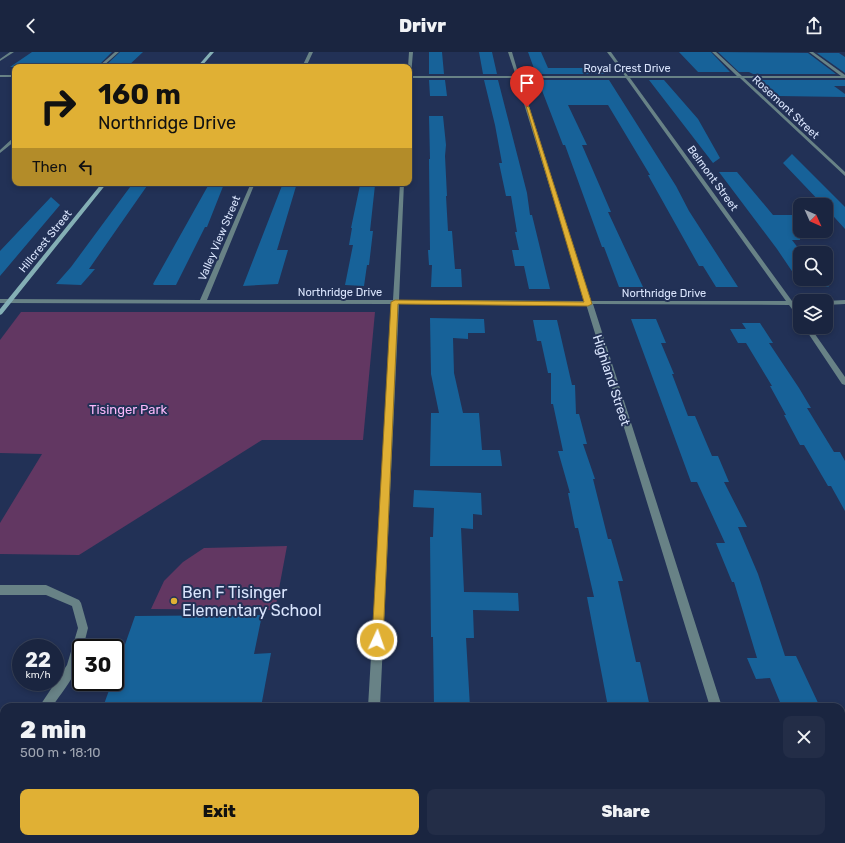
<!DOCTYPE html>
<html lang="en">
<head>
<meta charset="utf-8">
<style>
	:root { --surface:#1a2540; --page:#232d47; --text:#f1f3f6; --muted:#9fa5b1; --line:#384259; --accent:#e0b034 }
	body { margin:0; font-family:Rubik,sans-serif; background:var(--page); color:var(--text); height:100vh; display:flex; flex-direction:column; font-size:15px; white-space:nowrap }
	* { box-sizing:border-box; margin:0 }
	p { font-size:13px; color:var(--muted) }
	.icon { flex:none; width:22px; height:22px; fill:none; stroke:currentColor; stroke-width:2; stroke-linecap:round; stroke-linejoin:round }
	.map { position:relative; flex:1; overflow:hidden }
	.details { position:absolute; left:0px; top:651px; width:845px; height:140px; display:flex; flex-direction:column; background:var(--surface); border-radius:12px 12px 0 0; box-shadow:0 2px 6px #0003,0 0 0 1px var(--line) }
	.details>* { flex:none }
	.banner { position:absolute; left:12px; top:12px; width:400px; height:122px; border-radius:8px; box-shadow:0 2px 6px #0003,0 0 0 1px var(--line); background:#e0b034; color:#111; overflow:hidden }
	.needle { width:26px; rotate:135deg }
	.controls { position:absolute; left:793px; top:146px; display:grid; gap:8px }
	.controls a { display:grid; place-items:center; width:40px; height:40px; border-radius:8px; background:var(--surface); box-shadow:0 2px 6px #0003,0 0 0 1px var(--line); font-size:20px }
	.speed { position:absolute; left:12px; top:587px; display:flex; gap:8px; font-size:20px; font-weight:700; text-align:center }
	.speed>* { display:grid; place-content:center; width:52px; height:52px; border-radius:50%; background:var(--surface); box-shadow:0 2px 6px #0003,0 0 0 1px var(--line); line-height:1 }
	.speed small { font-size:10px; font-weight:400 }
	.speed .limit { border:2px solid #111; border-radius:6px; background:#fff; color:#111 }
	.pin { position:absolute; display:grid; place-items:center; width:34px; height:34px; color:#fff; margin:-41px -17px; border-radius:50% 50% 50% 0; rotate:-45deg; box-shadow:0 0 4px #0007 }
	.pin .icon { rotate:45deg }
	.me { position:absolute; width:44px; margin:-22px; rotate:3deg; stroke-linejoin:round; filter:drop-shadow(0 0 3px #0008) }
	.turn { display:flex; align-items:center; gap:14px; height:84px; padding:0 20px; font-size:18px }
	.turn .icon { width:52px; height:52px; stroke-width:2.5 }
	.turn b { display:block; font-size:28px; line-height:34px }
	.then { display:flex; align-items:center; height:38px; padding:0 20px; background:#0003; gap:8px; font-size:15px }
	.round { display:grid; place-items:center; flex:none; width:42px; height:42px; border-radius:8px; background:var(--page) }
	.overview { display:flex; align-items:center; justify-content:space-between; height:68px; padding:0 20px }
	h1 { font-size:24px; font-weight:800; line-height:30px }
	.cta { display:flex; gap:8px; margin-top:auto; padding:8px 20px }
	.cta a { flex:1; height:46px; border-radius:8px; background:var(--accent); color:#111; font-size:16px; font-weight:800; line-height:46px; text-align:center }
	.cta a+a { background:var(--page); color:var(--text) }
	header { display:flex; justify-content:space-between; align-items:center; height:52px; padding:0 20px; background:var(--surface); font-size:18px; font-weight:800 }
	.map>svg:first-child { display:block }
	.green { fill:#623762 }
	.building { fill:#176299 }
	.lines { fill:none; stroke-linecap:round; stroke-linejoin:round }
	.lane { fill:#688286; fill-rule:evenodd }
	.street { fill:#688286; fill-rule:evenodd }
	.secondary { fill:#84afb5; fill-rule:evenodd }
	.route { fill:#e0b034; stroke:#927222 }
	.poi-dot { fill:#e0b034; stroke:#223156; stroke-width:1.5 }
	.labels { text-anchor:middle; stroke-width:4; stroke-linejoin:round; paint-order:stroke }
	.far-street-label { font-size:11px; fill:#dae5fd; stroke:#223156 }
	.street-label { font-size:13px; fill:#dae5fd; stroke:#223156 }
	.park-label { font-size:13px; fill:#fab8fa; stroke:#223156 }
	.near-poi-label { font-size:16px; fill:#dae5fd; stroke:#223156; text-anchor:start }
</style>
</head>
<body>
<header><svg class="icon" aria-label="back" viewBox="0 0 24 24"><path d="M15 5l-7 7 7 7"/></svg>Drivr<svg class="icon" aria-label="share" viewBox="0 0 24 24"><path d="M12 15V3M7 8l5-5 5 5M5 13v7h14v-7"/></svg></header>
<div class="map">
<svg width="845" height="791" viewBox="0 0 845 791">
	<rect width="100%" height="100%" fill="#223156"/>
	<path class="green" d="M21,260H375L363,388H262L79,503L0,502V471L42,402L0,401V288Z
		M287,494L275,558L151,557L164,529L183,510L204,496Z"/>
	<path class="building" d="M32,0H112L97,15H10Z
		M120,0H143L127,15H104Z
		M429,0H442L444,22H429Z
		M479,0H492L497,22H483Z
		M528,0H541L548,16H601L606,22H536Z
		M679,0H711L730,20H698Z
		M718,0L808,1L836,22H753L749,20H739Z
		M817,1H839L845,5V21Z
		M429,28H445L447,44H430Z
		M484,28H498L527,141L530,163H532L550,237H529L524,214H515L512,198H519L515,180H517L511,144H506L499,111H502L495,73Z
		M538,28H609L676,134L689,159L738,235H716L703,214H699L648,123H650L608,53H568L587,93H582L611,160H608L643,235H619L604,195H602L565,93H563Z
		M649,28H664L698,67L720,106L713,111Z
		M758,28H845V34H834L845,42V45L778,44Z
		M429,64H443L446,93L445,104L447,144H446L448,179H452L455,217H461L462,235H431L432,213H429L428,198H430L429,107H430Z
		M792,102L845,155V177L826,156V153H823L783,111Z
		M719,120H737L773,163H795L800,169V188H792L802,201H800V227H823L829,235L802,234L777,197Z
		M133,131H149L89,217H95L81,233L56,232L71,215Z
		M283,131H297L277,198H288L278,232L243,234Z
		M209,132H224L207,175H205L176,233H154L153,232Z
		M360,133H375L370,179H373L369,213H367L364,234L345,233L353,193H349L352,176H351Z
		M51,145L60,153L0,224V199Z
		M430,266L484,267L485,281H468V287L453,286L454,321L463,361H479L482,398H500L502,414H430L431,361H439L431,322Z
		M631,267H656L666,291H661L674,322H672L688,364H695L712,404H718L729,430H724L747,475H738L758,522L785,604H796L820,655H782L770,626L756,627L747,606H757L734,530H732L716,491H725L697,430H691Z
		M533,268H557L572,333H575L576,362H579L587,392H583L595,427H593L608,487H611L623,529H618L636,610H640L650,655H608L587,545H594L578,476H575L568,441H570L558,399H563L553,352H551V321H548L541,289H537Z
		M742,271H760L773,291H769L799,336L811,356H807L834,400H840L845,409V459L831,434H828L804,393H800L784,363H786L770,334H772L746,291H738L730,277H746Z
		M414,438L481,441L482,463L473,462V477L461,476L464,540L518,541L519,559L473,558L474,586H466L470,655H434L433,585H431L430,485H433L434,456L413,455Z
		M262,563L254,602L271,601L261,655H103L112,630H115V621L135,564Z"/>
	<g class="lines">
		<path class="lane" d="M0,533H46L79,548L81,551L88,576L83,596H81C81,619 64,637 52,655H39L67,613L78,576L72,554L46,543H0Z
			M4,676V689L0,691V678Z"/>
		<path class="street" d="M10,0H14L0,9V7Z
			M115,0H119L102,15H98Z
			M309,0H313L306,15H302Z
			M409,0H413L411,24H516L508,0H512L519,24H625L607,0H611L628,24H737L712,0H716L742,24H841L809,0H813L845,23V26H744L845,120V124L740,26H630L792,249H800V253H795L800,259V266L798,265L789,253L593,252L722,655H710L586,252H399L380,655H368L392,252L0,251V247L200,248L251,131H255L207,248H393L400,131H404L399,248L585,249L516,26H409L408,15ZM520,26H626L786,249H591Z
			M0,23H15V25H0Z
			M13,86H15V89L0,101V98Z
			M845,248V252L826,253V249Z
			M804,275H810L845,325V333L842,332Z
			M361,787H373V791H361Z
			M752,787H765L766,791H753Z"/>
		<path class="secondary" d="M210,0H214L201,15H197Z
			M102,131H107L2,262L0,263V257Z"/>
	</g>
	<path class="route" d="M526,54L529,55L592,252L588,254L398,252L383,588L382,592L377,593L373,592L372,588L391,250L395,248L584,250Z"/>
	<circle class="poi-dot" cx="174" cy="549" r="4"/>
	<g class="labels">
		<g class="far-street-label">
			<text x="627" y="20">Royal Crest Drive</text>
			<text transform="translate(786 55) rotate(43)" y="4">Rosemont Street</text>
			<text transform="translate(713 126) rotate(54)" y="4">Belmont Street</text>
			<text transform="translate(219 186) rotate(-67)" y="4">Valley View Street</text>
			<text transform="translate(45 189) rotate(-51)" y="4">Hillcrest Street</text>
			<text x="340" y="244">Northridge Drive</text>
			<text x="664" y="245">Northridge Drive</text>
		</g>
		<g class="street-label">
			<text transform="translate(612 328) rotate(72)" y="5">Highland Street</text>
		</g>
		<g class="park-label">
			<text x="128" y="362">Tisinger Park</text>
		</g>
		<g class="near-poi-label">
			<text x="182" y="546">Ben F Tisinger<tspan x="182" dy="18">Elementary School</tspan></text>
		</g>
	</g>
</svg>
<div class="controls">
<a><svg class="needle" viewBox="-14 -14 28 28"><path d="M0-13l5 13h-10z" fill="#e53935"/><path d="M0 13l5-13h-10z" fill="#9fa5b1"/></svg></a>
<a><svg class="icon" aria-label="search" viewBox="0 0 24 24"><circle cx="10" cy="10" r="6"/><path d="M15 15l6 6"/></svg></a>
<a><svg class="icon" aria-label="layers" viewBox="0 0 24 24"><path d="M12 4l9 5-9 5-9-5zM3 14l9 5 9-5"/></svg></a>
</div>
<div class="speed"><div>22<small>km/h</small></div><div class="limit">30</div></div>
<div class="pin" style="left:527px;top:55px;background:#d93025"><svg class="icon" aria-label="arrive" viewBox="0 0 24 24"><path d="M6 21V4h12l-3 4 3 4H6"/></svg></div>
<svg class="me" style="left:377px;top:588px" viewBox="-20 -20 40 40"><circle r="17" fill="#e0b034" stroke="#fff" stroke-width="3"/><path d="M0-11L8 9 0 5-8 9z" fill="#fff"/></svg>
<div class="banner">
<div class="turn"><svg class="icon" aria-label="right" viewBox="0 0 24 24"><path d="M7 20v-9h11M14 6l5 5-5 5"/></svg><div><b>160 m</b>Northridge Drive</div></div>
<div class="then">Then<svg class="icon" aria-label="left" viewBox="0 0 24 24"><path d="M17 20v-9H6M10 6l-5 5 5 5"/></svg></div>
</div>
<section class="details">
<div class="overview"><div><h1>2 min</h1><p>500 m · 18:10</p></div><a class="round"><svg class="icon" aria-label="close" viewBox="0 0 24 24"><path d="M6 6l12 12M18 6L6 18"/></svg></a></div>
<div class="cta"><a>Exit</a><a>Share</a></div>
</section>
</div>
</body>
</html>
